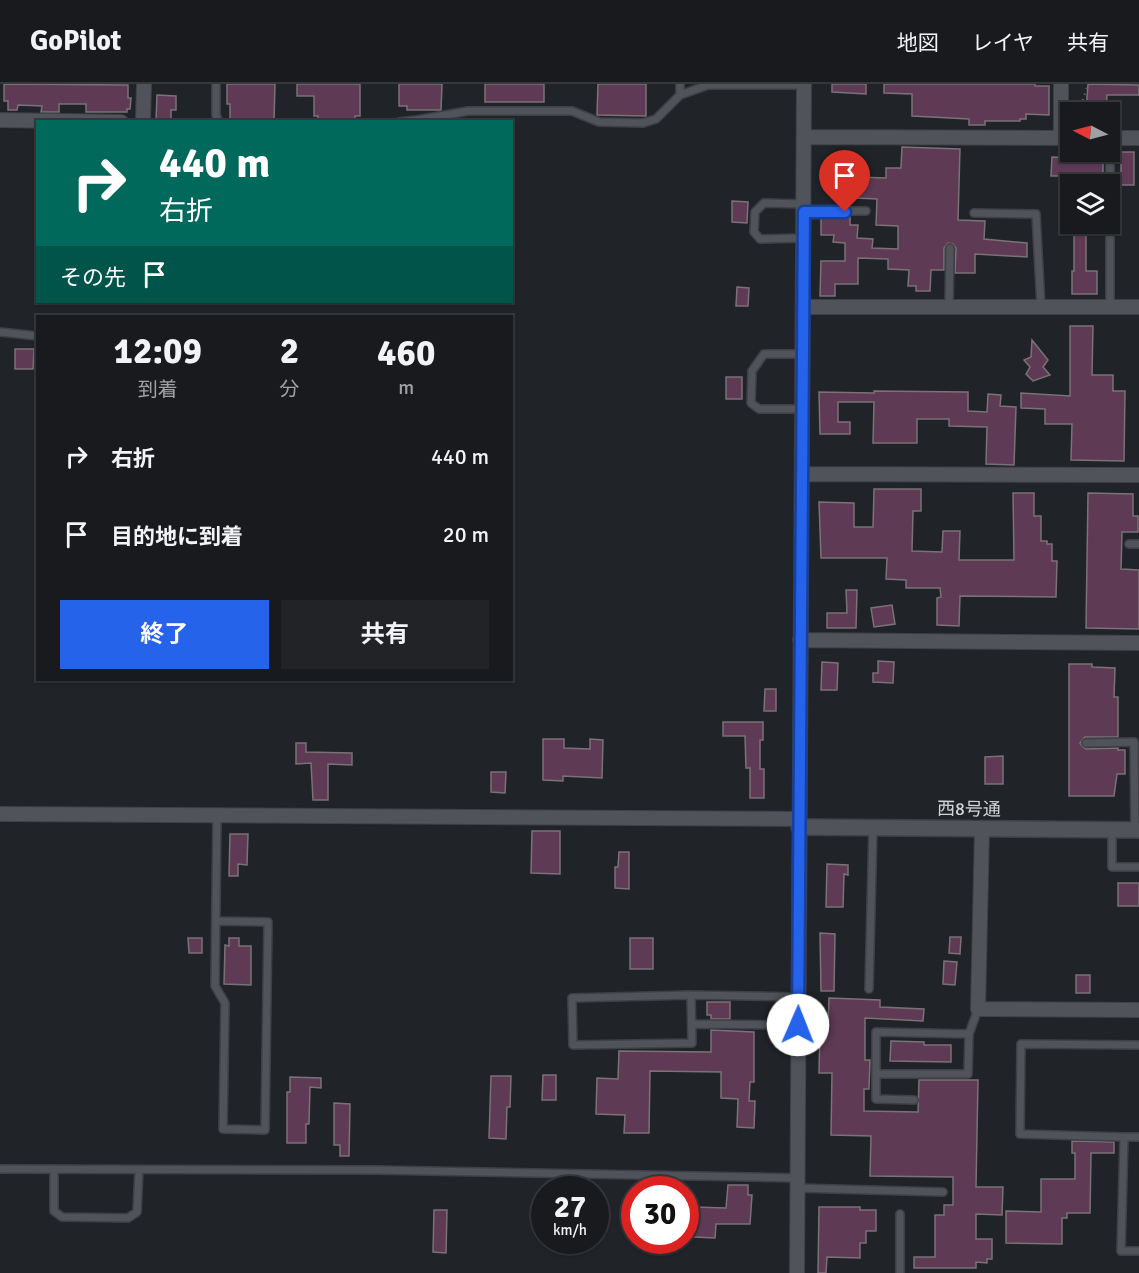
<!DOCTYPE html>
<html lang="ja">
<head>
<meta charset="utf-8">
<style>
	:root { --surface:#181a1e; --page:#212327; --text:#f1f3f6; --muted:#9fa1a4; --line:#36383c; --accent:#2563eb }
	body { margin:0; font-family:Signika,"Noto Sans JP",sans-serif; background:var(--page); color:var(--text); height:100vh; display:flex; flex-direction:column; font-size:22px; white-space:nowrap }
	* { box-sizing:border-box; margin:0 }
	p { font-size:20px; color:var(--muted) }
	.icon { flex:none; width:33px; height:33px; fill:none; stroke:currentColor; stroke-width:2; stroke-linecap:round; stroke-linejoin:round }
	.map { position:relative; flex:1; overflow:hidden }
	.panel { position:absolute; left:36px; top:231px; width:477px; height:366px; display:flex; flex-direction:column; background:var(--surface); border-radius:0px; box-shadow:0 2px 4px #0004,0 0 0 2px var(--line) }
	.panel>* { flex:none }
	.guide { position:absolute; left:36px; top:36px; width:477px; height:183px; border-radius:0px; box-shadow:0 2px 4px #0004,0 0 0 2px var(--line); background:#00695c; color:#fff; overflow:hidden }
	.needle { width:39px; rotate:276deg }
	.controls { position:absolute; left:1060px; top:18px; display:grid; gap:12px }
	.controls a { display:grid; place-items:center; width:60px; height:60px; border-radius:0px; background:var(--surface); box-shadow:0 2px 4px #0004,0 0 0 2px var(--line); font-size:30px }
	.speed { position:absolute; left:531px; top:1092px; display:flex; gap:12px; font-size:30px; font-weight:700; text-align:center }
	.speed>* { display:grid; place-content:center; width:78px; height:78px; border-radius:50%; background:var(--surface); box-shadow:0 2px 4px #0004,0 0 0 2px var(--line); line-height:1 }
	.speed small { font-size:15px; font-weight:400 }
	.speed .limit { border:9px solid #d22; background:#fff; color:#111 }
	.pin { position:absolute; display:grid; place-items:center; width:51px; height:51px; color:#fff; margin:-62px -26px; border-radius:50% 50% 50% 0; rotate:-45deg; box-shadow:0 0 6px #0007 }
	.pin .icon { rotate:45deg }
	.me { position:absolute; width:66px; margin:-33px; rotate:1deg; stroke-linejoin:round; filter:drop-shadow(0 0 4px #0008) }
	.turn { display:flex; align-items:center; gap:21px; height:126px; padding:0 24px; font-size:27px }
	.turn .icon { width:78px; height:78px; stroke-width:2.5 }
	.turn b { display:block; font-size:42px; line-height:51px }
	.then { display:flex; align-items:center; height:57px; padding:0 24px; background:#0003; gap:12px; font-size:22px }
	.eta { display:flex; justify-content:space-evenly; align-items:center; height:102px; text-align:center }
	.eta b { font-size:36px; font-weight:700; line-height:42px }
	.primary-button { display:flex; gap:12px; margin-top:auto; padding:12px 24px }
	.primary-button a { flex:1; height:69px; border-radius:0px; background:var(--accent); color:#fff; font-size:24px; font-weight:700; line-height:69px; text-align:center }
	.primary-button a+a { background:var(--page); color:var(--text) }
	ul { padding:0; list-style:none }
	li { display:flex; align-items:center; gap:18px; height:78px; padding:0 24px }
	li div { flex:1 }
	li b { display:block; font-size:22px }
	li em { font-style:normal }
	header { display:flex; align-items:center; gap:36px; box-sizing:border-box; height:84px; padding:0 30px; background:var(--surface); border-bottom:2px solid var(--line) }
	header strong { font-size:28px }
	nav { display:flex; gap:33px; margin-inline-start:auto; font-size:21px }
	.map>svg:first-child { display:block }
	.building { fill:#5e3a54; stroke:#7a7277; stroke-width:1.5 }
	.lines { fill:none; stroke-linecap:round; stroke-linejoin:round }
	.service-casing { stroke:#3e4045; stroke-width:10 }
	.minor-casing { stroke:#3e4045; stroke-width:16 }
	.tertiary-casing { stroke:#3e4045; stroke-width:18 }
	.path { stroke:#606367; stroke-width:2; stroke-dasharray:1.5 4.5; stroke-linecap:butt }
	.service { stroke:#50535a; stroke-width:7 }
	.minor { stroke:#50535a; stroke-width:14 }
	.tertiary { stroke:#50535a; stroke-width:15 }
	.route-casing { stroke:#184099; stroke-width:15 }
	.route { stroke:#2563eb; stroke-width:10 }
	.labels { text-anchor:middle; stroke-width:6; stroke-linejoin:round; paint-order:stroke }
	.street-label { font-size:18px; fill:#d2d4d8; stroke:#202328 }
</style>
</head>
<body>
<header>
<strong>GoPilot</strong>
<nav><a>地図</a><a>レイヤ</a><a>共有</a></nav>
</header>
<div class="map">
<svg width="1139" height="1189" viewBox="0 0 1139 1189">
	<rect width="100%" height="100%" fill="#202328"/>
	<path class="building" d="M4,0L128,1V14H131L130,25H127V28H86V20H59V28H41L42,22L18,21L17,26H8V17H4Z
		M227,0H275L274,38H230V20H227Z
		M297,0H360V32H355V36L318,35V32H314V12H297Z
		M399,0H442L441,26H407V22H399Z
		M485,0H544V18H485Z
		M598,0H646V32L597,31Z
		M832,0H866V10L832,8Z
		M884,0H1035V2H1049V31L1026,30V35H1020V37H985V41H969V35L912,32V10L884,9Z
		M1088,0L1139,1V11H1107L1106,28H1086Z
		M157,11L176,12V26H171V38L156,37Z
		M902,63L960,65L958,136L985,137L984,155L1027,159V173L975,170V189H955L956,164L953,160L948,159L944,164V186H931L930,207H916V202H908L909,186L888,185V175L858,174V200H835V212H820L821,177H845V159L833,158L834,151H821V133H850V141H858L857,154L873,155L872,164L898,165V142L876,141L877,115L857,114L858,107H845L846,78L856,79V93L886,94V84H901Z
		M1075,68H1103V100H1074V92H1051L1052,73L1075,74Z
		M1121,68H1134V101H1121Z
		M732,117L748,118L747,139L732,138Z
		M1074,140H1102V149H1086V187H1097V210H1072V187H1074Z
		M737,203L749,204L748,222H736Z
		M1070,242H1093L1092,291H1113V307H1125L1124,377L1071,376L1072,340H1045V325L1021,324V309L1070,312Z
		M1032,256L1048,276L1043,283L1050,291L1033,297L1026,290L1030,283L1024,276L1031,273Z
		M15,265H34L33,285H15Z
		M726,293H742V315H726Z
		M874,307L968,308V327L987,328L988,310L1001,311L1000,322L1016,323L1014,381L986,380L987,343L949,342V335H917V359H873L874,318H838V338H850V350H820L819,308L874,309Z
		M874,405H921V427H913L912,467L942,468L943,447H960L959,476H1014L1013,409H1034V432H1041V457H1047V460H1052V477H1057L1056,513L960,512L959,542L937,541V514L941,513L940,504H906V496L886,495L887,474H821L819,418L854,419V443H873Z
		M1088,409L1133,410V432H1138V448H1122L1121,485L1139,486V545L1086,544Z
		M846,506H857L856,544H827V529H847Z
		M892,521L895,540L874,543L871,524Z
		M878,577L894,578L893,599L873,598V589H878Z
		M822,578L838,579L837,606H821Z
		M1069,580H1092V583L1115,584L1114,613H1118V653H1085L1080,659L1082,662L1086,665L1118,664V666H1125V690H1117L1114,712H1069Z
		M765,605H776V627H764Z
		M723,638H763V656H760V685H764V714H750V684H746L745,652H723Z
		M543,655H564V664L590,665V655L603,656L602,694L563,692V697L543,696Z
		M296,659H306V668L352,669V681L328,680V716H313L311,679L296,680Z
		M1003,672V700H985V673Z
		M491,688H506L505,709L491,708Z
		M532,747H560V790L531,789Z
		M230,750H248L247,781L238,780V792H229Z
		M619,768H629V805L615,804V783H618Z
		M827,780L848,781V791L844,790L843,823H826Z
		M1118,799H1139V822H1118Z
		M820,849L835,850L834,907H821Z
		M950,853H961L960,870L949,869Z
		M188,854H202V869H189Z
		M229,854H239V862H251V901L224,900L225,861L229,862Z
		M630,854H653V885H630Z
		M944,877L957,878L955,901L943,900Z
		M1076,891H1090V909H1076Z
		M829,914L880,916V923L924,925L923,937L865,934V976H870L869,1005H864V1027L918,1028L919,996H978L976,1103H1003L1002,1131L976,1130V1155H992V1175H987V1179L976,1178V1184H914V1173H935V1131H944V1121H953V1093L870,1092L871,1052L831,1051L832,989H819L820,942H828Z
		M707,918H730V935H711V931H707Z
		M711,946L754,948V998H750L749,1017H755L754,1044L737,1043L738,1015L721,1014V988L650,987L649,1049H624L625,1031L596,1030L597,994L618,995L619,967L711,968Z
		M891,957L924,958V961H951V978L890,977Z
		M543,991H556V1016H542Z
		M491,992H511L510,1023H507L506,1055L489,1054Z
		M290,993L321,994V1004L310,1003L309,1040H306V1059H287V1008H290Z
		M334,1019L350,1020L349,1072H340V1061H334Z
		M1072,1057L1114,1058V1069H1091L1090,1129H1067V1134H1062V1160L1006,1159V1127L1041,1128V1095H1075V1069H1072Z
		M728,1101H748V1111H752L750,1140H716L715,1154L694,1153L695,1123L726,1124Z
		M819,1123H860V1126H876V1147H866V1159H860V1174L827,1173L826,1189H818Z
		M434,1126H447L446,1169L433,1168Z"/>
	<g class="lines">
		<g class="service-casing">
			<path id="service" d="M216,0V31L219,38
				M680,11V0
				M399,38L417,36L468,27H572L599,38L643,39L656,35L680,11L708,1H804
				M1110,107V54
				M804,127H866
				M974,129L1036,130L1041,223
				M803,154L760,155L754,148L755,128L764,119L803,120
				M949,223L950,164
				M1110,223V140
				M0,248L38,252
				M802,325H759L751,319L752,287L764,270H802
				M1129,460H1139
				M1086,659L1134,658L1135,746
				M1112,746V783H1139
				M216,837L268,838L265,1046L223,1045L225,919L215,902L217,731
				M869,905L873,743
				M691,911L692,959L573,961L572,914L691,911L798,913
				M692,940L798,941
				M1139,961L1021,960L1020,1050L1124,1053L1121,1167H1139
				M877,990H968L969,950L978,925
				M914,1016L876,1015V948L969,950
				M1124,1053H1139
				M0,1085L376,1086L797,1094
				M54,1085V1127L62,1133L128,1134L137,1128L139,1086
				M797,1104L943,1108
				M900,1189V1130"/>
		</g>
		<g class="minor-casing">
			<path id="minor" d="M1061,0V54
				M0,36L121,38
				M143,38L144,0
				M804,53L1071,54
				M1110,54H1139
				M803,223H1139
				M802,390L1139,391
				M800,556L1139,559
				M0,730L799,735
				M982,745L978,925L1139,926
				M797,1189L804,0"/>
		</g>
		<g class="tertiary-casing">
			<path id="tertiary" d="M799,743L1139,746"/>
		</g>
		<path class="path" d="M1079,28L1088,0"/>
		<use href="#service" class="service"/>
		<use href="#minor" class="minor"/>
		<use href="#tertiary" class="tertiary"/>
	</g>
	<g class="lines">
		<g class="route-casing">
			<path id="route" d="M798,941L804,128H845"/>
		</g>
		<use href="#route" class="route"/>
	</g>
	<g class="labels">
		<g class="street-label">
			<text transform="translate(969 725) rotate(1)" y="6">西8号通</text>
		</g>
	</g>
</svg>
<div class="controls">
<a><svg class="needle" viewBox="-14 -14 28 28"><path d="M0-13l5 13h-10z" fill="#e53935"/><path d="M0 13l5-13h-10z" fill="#9fa1a4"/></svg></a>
<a><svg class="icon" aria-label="layers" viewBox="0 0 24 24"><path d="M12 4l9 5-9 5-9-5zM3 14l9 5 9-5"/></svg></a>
</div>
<div class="speed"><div>27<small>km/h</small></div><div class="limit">30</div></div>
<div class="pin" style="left:845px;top:128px;background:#d93025"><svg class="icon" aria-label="arrive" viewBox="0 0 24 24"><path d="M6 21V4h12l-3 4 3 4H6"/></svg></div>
<svg class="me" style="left:798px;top:941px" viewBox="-20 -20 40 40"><circle r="19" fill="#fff"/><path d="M0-13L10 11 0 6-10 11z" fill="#2563eb"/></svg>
<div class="guide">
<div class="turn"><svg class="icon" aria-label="right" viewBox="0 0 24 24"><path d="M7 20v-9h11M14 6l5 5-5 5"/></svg><div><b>440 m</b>右折</div></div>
<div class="then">その先<svg class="icon" aria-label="arrive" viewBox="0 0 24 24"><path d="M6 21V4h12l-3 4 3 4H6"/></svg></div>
</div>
<section class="panel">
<div class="eta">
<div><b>12:09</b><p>到着</p></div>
<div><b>2</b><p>分</p></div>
<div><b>460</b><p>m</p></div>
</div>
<ul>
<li><svg class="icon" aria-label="right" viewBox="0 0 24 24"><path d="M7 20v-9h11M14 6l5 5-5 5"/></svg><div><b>右折</b></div><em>440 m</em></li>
<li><svg class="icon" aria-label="arrive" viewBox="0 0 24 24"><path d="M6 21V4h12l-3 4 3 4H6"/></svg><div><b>目的地に到着</b></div><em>20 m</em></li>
</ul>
<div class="primary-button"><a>終了</a><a>共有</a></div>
</section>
</div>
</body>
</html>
